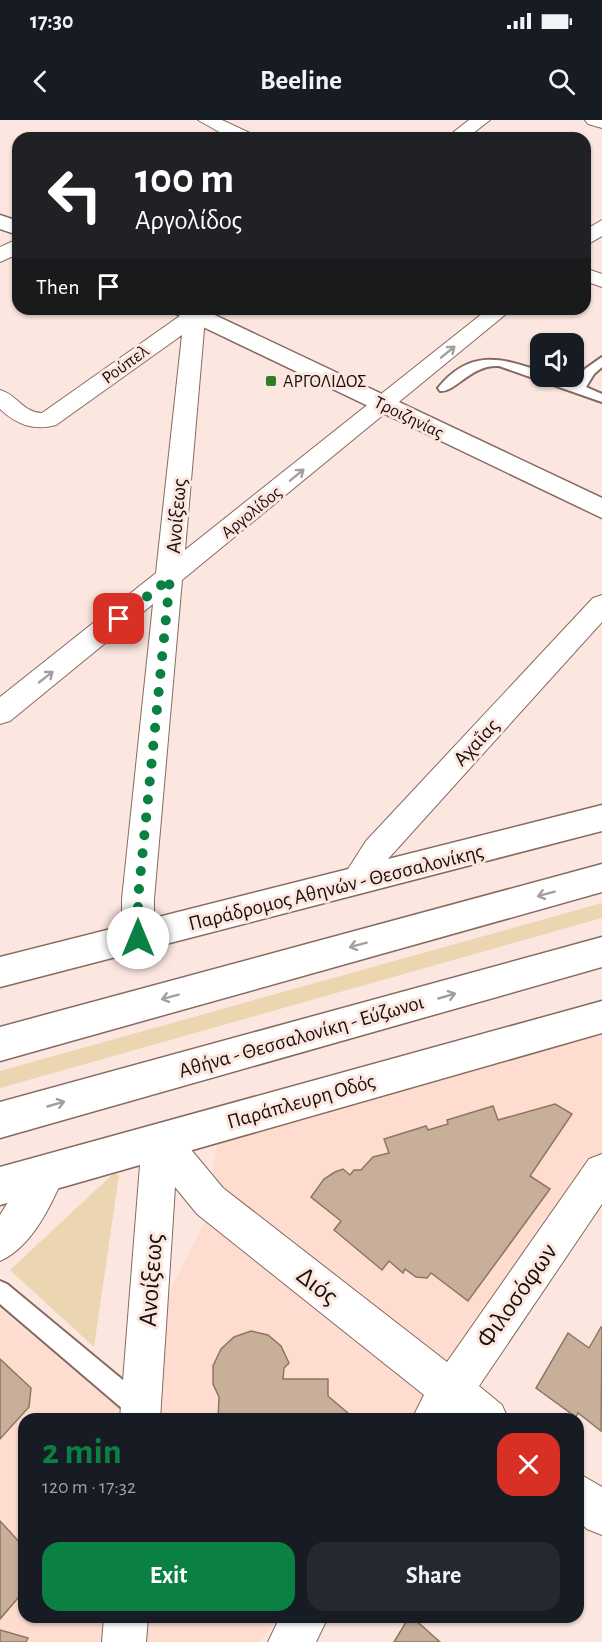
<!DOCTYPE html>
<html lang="en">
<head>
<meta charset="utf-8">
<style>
	:root { --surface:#171b24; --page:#242831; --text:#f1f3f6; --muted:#9ea1a6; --accent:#0b8043 }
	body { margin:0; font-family:"Alegreya Sans",sans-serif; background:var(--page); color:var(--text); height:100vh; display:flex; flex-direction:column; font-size:22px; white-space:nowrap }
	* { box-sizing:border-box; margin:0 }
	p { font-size:20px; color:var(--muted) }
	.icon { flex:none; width:33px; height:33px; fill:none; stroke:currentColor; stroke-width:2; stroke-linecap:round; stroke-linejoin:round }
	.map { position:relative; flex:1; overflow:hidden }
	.sheet { position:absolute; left:18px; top:1293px; width:566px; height:210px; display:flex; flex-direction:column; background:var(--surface); border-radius:18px; box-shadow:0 2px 4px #0004 }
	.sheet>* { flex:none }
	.banner { position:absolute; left:12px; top:12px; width:579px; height:183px; border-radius:18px; box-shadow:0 2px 4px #0004; background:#202124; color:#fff; overflow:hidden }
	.buttons { position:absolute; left:530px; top:213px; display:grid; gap:12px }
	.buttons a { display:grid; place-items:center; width:54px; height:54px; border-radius:12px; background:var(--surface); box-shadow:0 2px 4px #0004; font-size:30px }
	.pin { position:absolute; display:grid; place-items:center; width:51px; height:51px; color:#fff; margin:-26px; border-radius:12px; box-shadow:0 3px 9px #0006 }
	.me { position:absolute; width:66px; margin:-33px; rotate:0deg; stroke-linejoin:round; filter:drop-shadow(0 0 4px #0008) }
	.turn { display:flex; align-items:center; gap:21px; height:126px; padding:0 24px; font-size:27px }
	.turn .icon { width:78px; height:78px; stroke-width:2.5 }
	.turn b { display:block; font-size:42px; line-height:51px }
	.then { display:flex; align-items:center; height:57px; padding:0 24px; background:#0003; gap:12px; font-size:22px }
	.round { display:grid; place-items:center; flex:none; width:63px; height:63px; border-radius:18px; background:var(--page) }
	.headline { display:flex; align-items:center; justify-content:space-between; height:102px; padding:0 24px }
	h1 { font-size:36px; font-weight:600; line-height:45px; color:var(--accent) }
	.cta { display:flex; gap:12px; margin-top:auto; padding:12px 24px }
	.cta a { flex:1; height:69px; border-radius:18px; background:var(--accent); color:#fff; font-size:24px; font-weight:600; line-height:69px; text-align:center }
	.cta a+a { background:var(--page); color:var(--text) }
	.status { display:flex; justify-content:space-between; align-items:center; height:42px; padding:0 30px; background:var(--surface); direction:ltr }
	.status svg { height:16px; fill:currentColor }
	header { display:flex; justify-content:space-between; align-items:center; height:78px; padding:0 24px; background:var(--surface); font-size:27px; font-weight:600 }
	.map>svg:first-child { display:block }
	.built { fill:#feddd0 }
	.green { fill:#ebd6b1 }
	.building { fill:#c8af9a; stroke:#8d7662; stroke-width:1.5 }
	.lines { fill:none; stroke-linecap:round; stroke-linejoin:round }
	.lane-casing { stroke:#876a5f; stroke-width:4 }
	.street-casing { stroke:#876a5f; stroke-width:2 }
	.secondary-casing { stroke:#876a5f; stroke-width:3 }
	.highway-casing { stroke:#876a5f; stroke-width:3 }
	.lane { fill:#fff; fill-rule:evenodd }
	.street { fill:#fff; fill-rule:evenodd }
	.secondary { fill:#fff; fill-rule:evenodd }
	.highway { fill:#fff; fill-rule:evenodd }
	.oneway { stroke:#a39f9d }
	.route { stroke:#0b8043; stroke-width:10; stroke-dasharray:0 18 }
	.poi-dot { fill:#307d27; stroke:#fbe7df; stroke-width:2 }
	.labels { text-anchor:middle; stroke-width:6; stroke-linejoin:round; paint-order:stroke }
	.far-street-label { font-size:18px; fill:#1a0f0b; stroke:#fbe7df }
	.far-poi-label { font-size:18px; fill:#1a0f0b; stroke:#fbe7df; text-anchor:start }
	.street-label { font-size:21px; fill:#1a0f0b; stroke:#fbe7df }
	.near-street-label { font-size:26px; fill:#1a0f0b; stroke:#fbe7df }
</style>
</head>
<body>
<div class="status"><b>17:30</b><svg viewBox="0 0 49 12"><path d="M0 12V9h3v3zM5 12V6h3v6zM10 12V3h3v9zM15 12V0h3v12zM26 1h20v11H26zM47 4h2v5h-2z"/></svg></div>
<header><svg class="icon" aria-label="back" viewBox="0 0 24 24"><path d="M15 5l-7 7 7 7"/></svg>Beeline<svg class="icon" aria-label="search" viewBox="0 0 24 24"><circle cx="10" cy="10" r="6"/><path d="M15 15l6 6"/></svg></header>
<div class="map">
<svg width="602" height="1522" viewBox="0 0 602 1522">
	<rect width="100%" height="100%" fill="#fbe7df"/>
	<path class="built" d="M602,909V1033L416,1299H24V1497H278L260,1522H0V1189L111,1282L205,1102L218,1017Z"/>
	<path class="green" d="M602,783V798L0,968V951Z
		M114,1053L119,1055L94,1227L10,1150Z"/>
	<path class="building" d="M555,984L572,994L530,1056L550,1069L468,1181L431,1153L427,1158L416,1157L405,1149L403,1153L389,1141L382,1150L334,1110L341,1101L311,1077L324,1059L335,1052L343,1049L350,1055L354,1050H361L373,1037L389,1033L384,1019L426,1006L428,1010L448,1004L447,1000L493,986L498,1000Z
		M601,1207L602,1208L601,1311L578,1293L576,1297L536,1268L568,1213L589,1228Z
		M251,1211L268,1215L281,1226L289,1243L284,1248L283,1259H328V1276L349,1294L346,1299H218L219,1277L213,1264V1246L221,1229L234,1217Z
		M0,1239L31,1268L29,1287L0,1319Z
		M0,1401L24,1427V1439L20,1444L21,1463L24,1471L0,1499Z
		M409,1497H412L440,1522H394Z
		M0,1510L28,1518L26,1522H0Z"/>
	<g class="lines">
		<g class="lane-casing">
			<path id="lane" d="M602,237V247L594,254L586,267L602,274V282L499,246C471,244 455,273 440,271L438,268C469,230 499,237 540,251V256H556L576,264L585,249Z
				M0,1161L7,1164L147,1280L150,1288L147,1296L139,1299L131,1296L0,1184Z"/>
		</g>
		<g class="street-casing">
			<path id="street" d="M198,0H222L252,14L254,18H230Z
				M469,0H490L467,18H446Z
				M585,0H602V8L588,4Z
				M602,100V116L585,126V110Z
				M18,119V134L0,142V127Z
				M585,148L602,154V167L585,161Z
				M184,189H214L205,198L185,430L488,189H512L182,460L154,779V818L149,828L138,832L127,828L122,818V779L153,484L10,601L0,604V577L156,453L182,215L56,305C34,311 17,305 0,289V270C16,274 24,293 42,293L184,193Z
				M602,475V502L388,739C376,757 368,781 344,772L339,763L366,721L593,478Z
				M160,1003L173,1008L223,1068L447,1242L589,1039L602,1034V1084L479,1266L502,1285L508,1299H412L424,1275L197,1094L175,1067L160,1299H120L142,1020L147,1008Z
				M47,1035L60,1040L65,1053C52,1084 32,1127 0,1141V1095L34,1040Z
				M578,1353L602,1367V1415L587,1409L578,1401Z
				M104,1497H148L146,1522H102Z
				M280,1497H328L316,1522H268Z"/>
		</g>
		<g class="secondary-casing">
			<path id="secondary" d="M0,95L18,101V115L0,109Z
				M173,189H202L602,378V398L176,194Z
				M602,685V711L0,867V837Z
				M602,881V913L0,1085V1047Z"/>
		</g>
		<g class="highway-casing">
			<path id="highway" d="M602,744V772L0,941V907Z
				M602,817V847L0,1018V982Z"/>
		</g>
		<use href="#lane" class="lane"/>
		<use href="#street" class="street"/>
		<use href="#secondary" class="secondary"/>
		<use href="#highway" class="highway"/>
	</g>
	<defs><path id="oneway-shaft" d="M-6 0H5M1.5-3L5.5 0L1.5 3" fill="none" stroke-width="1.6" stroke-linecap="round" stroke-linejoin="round" transform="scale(1.5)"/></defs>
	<g class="oneway">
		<use href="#oneway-shaft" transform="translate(448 232) rotate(-39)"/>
		<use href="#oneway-shaft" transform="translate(297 355) rotate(-39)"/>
		<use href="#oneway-shaft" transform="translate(46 557) rotate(-38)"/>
		<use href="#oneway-shaft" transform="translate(546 774) rotate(165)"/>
		<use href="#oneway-shaft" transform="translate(358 825) rotate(165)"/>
		<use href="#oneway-shaft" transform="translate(447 876) rotate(-16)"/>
		<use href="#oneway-shaft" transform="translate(170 877) rotate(165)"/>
		<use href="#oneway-shaft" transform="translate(56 984) rotate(-16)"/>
	</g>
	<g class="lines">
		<path class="route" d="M119,499L170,458L138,779V818"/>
	</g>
	<rect class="poi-dot" x="265" y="255" width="12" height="12" rx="3"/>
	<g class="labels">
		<g class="far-street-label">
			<text transform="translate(125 244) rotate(-36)" y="6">Ρούπελ</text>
			<text transform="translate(409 297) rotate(26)" y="6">Τροιζηνίας</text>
			<text transform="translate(251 392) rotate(-39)" y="6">Αργολίδος</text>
		</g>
		<g class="far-poi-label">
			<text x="283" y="267">ΑΡΓΟΛΙΔΟΣ</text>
		</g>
		<g class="street-label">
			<text transform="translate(176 396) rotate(-85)" y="7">Ανοίξεως</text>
			<text transform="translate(476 622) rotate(-47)" y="7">Αχαΐας</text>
			<text transform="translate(336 767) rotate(-14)" y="7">Παράδρομος Αθηνών - Θεσσαλονίκης</text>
			<text transform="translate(301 916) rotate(-16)" y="7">Αθήνα - Θεσσαλονίκη - Εύζωνοι</text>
			<text transform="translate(301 981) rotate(-16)" y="7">Παράπλευρη Οδός</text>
		</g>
		<g class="near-street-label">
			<text transform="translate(150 1160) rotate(-86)" y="9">Ανοίξεως</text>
			<text transform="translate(318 1165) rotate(38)" y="9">Διός</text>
			<text transform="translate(516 1175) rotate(-55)" y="9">Φιλοσόφων</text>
		</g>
	</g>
</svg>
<div class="buttons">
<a><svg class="icon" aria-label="sound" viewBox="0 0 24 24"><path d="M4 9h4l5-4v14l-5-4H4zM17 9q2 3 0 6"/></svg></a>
</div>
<div class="pin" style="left:119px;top:499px;background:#d93025"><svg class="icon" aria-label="arrive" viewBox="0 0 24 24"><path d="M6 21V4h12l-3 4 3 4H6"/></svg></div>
<svg class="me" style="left:138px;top:818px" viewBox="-20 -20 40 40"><circle r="19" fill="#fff"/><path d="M0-13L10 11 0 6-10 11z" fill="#0b8043"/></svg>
<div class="banner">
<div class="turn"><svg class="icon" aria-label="left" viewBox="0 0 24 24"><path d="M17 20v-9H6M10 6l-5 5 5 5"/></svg><div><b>100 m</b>Αργολίδος</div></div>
<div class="then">Then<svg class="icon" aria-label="arrive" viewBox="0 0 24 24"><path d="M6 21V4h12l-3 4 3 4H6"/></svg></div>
</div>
<section class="sheet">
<div class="headline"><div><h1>2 min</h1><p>120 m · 17:32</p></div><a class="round" style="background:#d93025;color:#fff"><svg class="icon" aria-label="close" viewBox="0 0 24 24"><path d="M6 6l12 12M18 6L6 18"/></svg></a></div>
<div class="cta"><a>Exit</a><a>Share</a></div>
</section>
</div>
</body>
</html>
